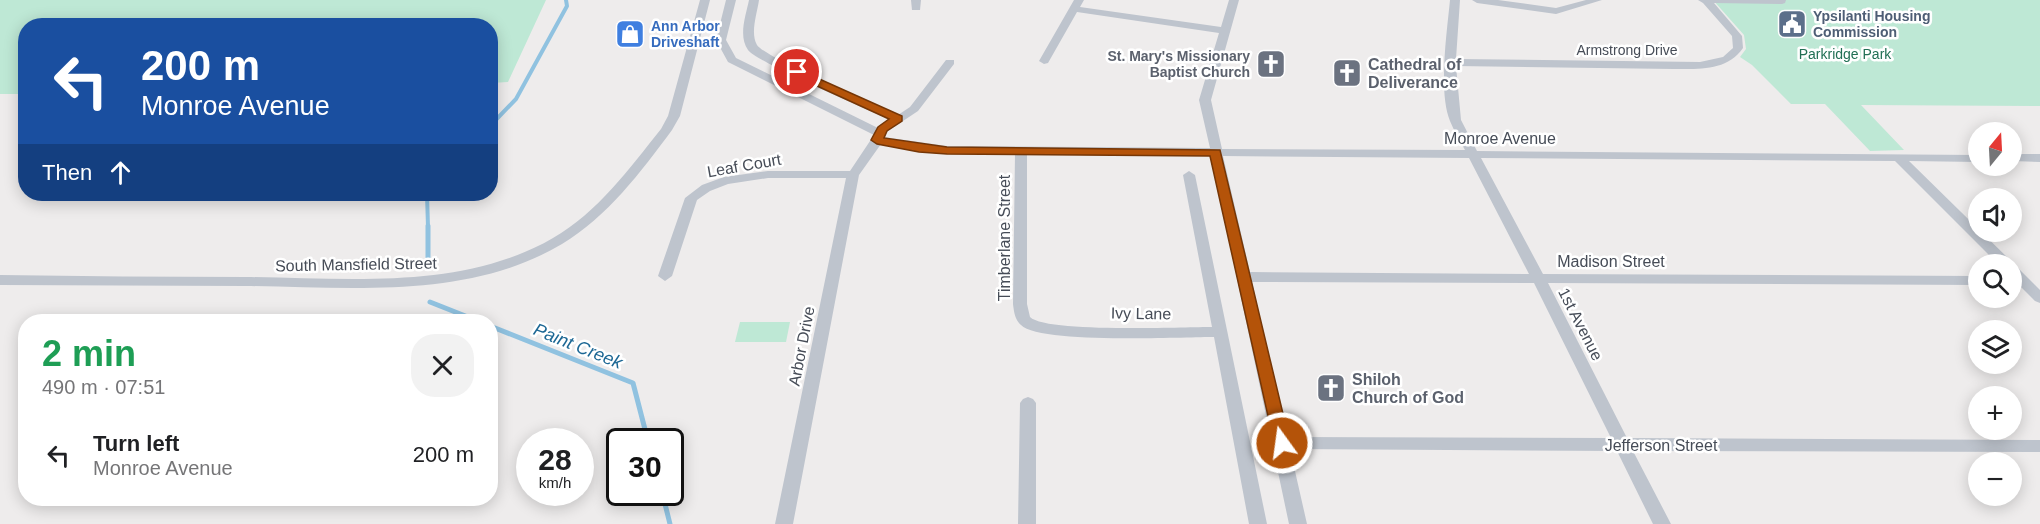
<!DOCTYPE html>
<html lang="en">
<head>
<meta charset="utf-8">
<style>
	:root { --surface:#fff; --page:#f2f2f2; --text:#202124; --muted:#757577 }
	body { margin:0; font-family:Arial,sans-serif; background:var(--page); color:var(--text); height:100vh; display:flex; flex-direction:column; font-size:22px; white-space:nowrap }
	* { box-sizing:border-box; margin:0 }
	p { font-size:20px; color:var(--muted) }
	.icon { flex:none; width:33px; height:33px; fill:none; stroke:currentColor; stroke-width:2; stroke-linecap:round; stroke-linejoin:round }
	.map { position:relative; flex:1; overflow:hidden }
	.details { position:absolute; left:18px; top:314px; width:480px; height:192px; display:flex; flex-direction:column; background:var(--surface); border-radius:24px; box-shadow:0 3px 15px #0003 }
	.details>* { flex:none }
	.guide { position:absolute; left:18px; top:18px; width:480px; height:183px; border-radius:24px; box-shadow:0 3px 15px #0003; background:#1a4fa0; color:#fff; overflow:hidden }
	.needle { width:39px; rotate:18deg }
	.fabs { position:absolute; left:1968px; top:122px; display:grid; gap:12px }
	.fabs a { display:grid; place-items:center; width:54px; height:54px; border-radius:50%; background:var(--surface); box-shadow:0 3px 15px #0003; font-size:30px }
	.speed { position:absolute; left:516px; top:428px; display:flex; gap:12px; font-size:30px; font-weight:700; text-align:center }
	.speed>* { display:grid; place-content:center; width:78px; height:78px; border-radius:50%; background:var(--surface); box-shadow:0 3px 15px #0003; line-height:1 }
	.speed small { font-size:15px; font-weight:400 }
	.speed .limit { border:3px solid #111; border-radius:9px; background:#fff; color:#111 }
	.pin { position:absolute; display:grid; place-items:center; width:51px; height:51px; color:#fff; margin:-26px; border:3px solid #fff; border-radius:50%; box-shadow:0 2px 6px #0007 }
	.me { position:absolute; width:66px; margin:-33px; rotate:346deg; stroke-linejoin:round; filter:drop-shadow(0 0 4px #0008) }
	.turn { display:flex; align-items:center; gap:21px; height:126px; padding:0 24px; font-size:27px }
	.turn .icon { width:78px; height:78px; stroke-width:2.5 }
	.turn b { display:block; font-size:42px; line-height:51px }
	.then { display:flex; align-items:center; height:57px; padding:0 24px; background:#0003; gap:12px; font-size:22px }
	.round { display:grid; place-items:center; flex:none; width:63px; height:63px; border-radius:24px; background:var(--page) }
	.headline { display:flex; align-items:center; justify-content:space-between; height:102px; padding:0 24px }
	h1 { font-size:36px; font-weight:700; line-height:45px; color:#1e9e55 }
	ul { padding:0; list-style:none }
	li { display:flex; align-items:center; gap:18px; height:78px; padding:0 24px }
	li div { flex:1 }
	li b { display:block; font-size:22px }
	li em { font-style:normal }
	.map>svg:first-child { display:block }
	.green { fill:#bee8d5 }
	.lines { fill:none; stroke-linecap:round; stroke-linejoin:round }
	.stream-far1 { stroke:#90c2e0; stroke-width:4 }
	.stream { stroke:#90c2e0; stroke-width:5 }
	.minor { fill:#bec4cd; fill-rule:evenodd }
	.route { fill:#b45309; stroke:#753606; stroke-width:1.5 }
	.labels { text-anchor:middle; stroke-width:5; stroke-linejoin:round; paint-order:stroke }
	.far-service-label { font-size:14px; font-weight:bold; fill:#4e5e75; stroke:#fff; text-anchor:start }
	.far-shop-label { font-size:14px; font-weight:bold; fill:#366cbe; stroke:#fff; text-anchor:start }
	.far-street-label { font-size:14px; fill:#464c57; stroke:#fff }
	.far-park-label { font-size:14px; fill:#216f54; stroke:#fff }
	.far-worship-label { font-size:14px; font-weight:bold; fill:#5b616d; stroke:#fff; text-anchor:end }
	.worship-label { font-size:16px; font-weight:bold; fill:#5b616d; stroke:#fff; text-anchor:start }
	.street-label { font-size:16px; fill:#464c57; stroke:#fff }
	.water-label { font-size:18px; font-style:italic; fill:#1c6794; stroke:#fff }
</style>
</head>
<body>
<div class="map">
<svg width="2040" height="524" viewBox="0 0 2040 524">
	<rect width="100%" height="100%" fill="#eeecec"/>
	<path class="green" d="M0,0H546L508,82L491,83L490,26H26L25,94H0Z
		M1713,0H2040V106L1861,105L1904,150L1870,151L1825,104H1791L1752,65L1740,57L1746,49L1744,35Z
		M740,322H790L786,342H735Z"/>
	<g class="lines">
		<path class="stream-far1" d="M490,126L516,99L567,6L566,0
			M427,194L428,227"/>
		<path class="stream" d="M428,226V257
			M430,302L478,321
			M490,326L633,383L648,441
			M662,492L670,524"/>
		<path class="minor" d="M700,0H710L680,116L672,130C641,172 607,217 562,244C468,300 350,287 246,286C164,286 82,285 0,285V275C82,276 164,277 246,277C347,278 462,291 553,238C598,212 629,169 661,129L668,116Z
			M726,0H736L726,40L736,58L878,128L890,120C867,109 758,63 748,50C738,36 746,15 749,0H759C757,14 750,33 757,45C764,57 877,105 898,115L910,107L946,60H954V64L918,111L888,131L884,137L947,146L1210,148L1199,100L1219,33L1077,12L1048,63L1044,64L1039,61L1074,0H1084L1080,7L1221,27L1229,0H1239L1211,100L1222,149L1465,150C1460,141 1454,131 1450,121C1438,92 1447,32 1450,0H1460L1456,59L1700,62L1723,57L1733,48L1732,36L1703,3L1698,0H1786L1785,3L1782,4L1714,3L1742,36L1743,48C1727,71 1700,69 1674,69L1456,66L1461,120L1477,151L1978,155V162L1909,161L2011,261L2013,264L2012,266L2017,267L2040,290V303L2035,301L2012,278V264H1998L1895,161L1481,158L1543,274L1978,276V285L1548,283L1627,438L2040,440V452L1633,451L1671,524H1653L1617,451L1290,449L1307,524H1289L1211,156L1027,154V304L1030,317C1046,333 1182,327 1212,327L1183,175L1189,171L1195,175L1267,524H1249L1214,337C1182,337 1039,344 1021,325C1015,320 1014,312 1013,304L1015,154H947L881,144L859,175L793,524H775L846,178H768L728,184L710,191L697,200L672,276L665,281L658,276L685,198L702,185L724,177L768,171H850L874,135L728,62L716,40ZM1223,156L1469,158L1529,274L1250,272ZM1252,282L1534,283L1611,438L1287,437Z
			M911,0H921L920,10H912Z
			M1472,0H1498L1556,8L1586,0H1602L1556,14L1477,3Z
			M2012,154H2040V162L2012,161Z
			M1028,397L1033,399L1036,403V524H1018L1020,403L1023,399Z"/>
	</g>
	<path class="route" d="M797,69L902,116V121L887,131L884,138L947,147L1220,150L1290,443L1287,447L1282,449L1276,447L1274,443L1210,156L947,154L919,152L877,144L871,140L878,127L889,119L793,75V70Z"/>
	<defs>
		<g id="civic-square" transform="scale(1.5)"><rect x="-9" y="-9" width="18" height="18" rx="4" fill="#5c6f8a" stroke="#fff"/><path d="M-.6-6.5H3V-4.5H.6V-3L4-1V1h2V6H-6V1h2V-1L-.6-3ZM-1.2 2.5V6h2.4V2.5Z" fill="#fff"/></g>
		<g id="shop-square" transform="scale(1.5)"><rect x="-9" y="-9" width="18" height="18" rx="4" fill="#3f7fe0" stroke="#fff"/><path d="M-5-2.5h2.3a2.7 3.5 0 0 1 5.4 0H5L5.5 6h-11ZM-1.5-2.5h3a1.5 2.3 0 0 0-3 0Z" fill="#fff"/></g>
		<g id="church-square" transform="scale(1.5)"><rect x="-9" y="-9" width="18" height="18" rx="4" fill="#6b7280" stroke="#fff"/><path d="M-1.2-6h2.4v3.5h3.3v2.4h-3.3V6h-2.4V-.1h-3.3v-2.4h3.3Z" fill="#fff"/></g>
	</defs>
	<g fill-rule="evenodd">
		<use href="#civic-square" x="1792" y="24"/>
		<use href="#shop-square" x="630" y="34"/>
		<use href="#church-square" x="1271" y="64"/>
		<use href="#church-square" x="1347" y="73"/>
		<use href="#church-square" x="1331" y="388"/>
	</g>
	<g class="labels">
		<g class="far-service-label">
			<text x="1813" y="21">Ypsilanti Housing<tspan x="1813" dy="16">Commission</tspan></text>
		</g>
		<g class="far-shop-label">
			<text x="651" y="31">Ann Arbor<tspan x="651" dy="16">Driveshaft</tspan></text>
		</g>
		<g class="far-street-label">
			<text x="1627" y="55">Armstrong Drive</text>
		</g>
		<g class="far-park-label">
			<text x="1845" y="59">Parkridge Park</text>
		</g>
		<g class="far-worship-label">
			<text x="1250" y="61">St. Mary's Missionary<tspan x="1250" dy="16">Baptist Church</tspan></text>
		</g>
		<g class="worship-label">
			<text x="1368" y="70">Cathedral of<tspan x="1368" dy="18">Deliverance</tspan></text>
			<text x="1352" y="385">Shiloh<tspan x="1352" dy="18">Church of God</tspan></text>
		</g>
		<g class="street-label">
			<text x="1500" y="144">Monroe Avenue</text>
			<text transform="translate(744 165) rotate(-10)" y="6">Leaf Court</text>
			<text transform="translate(1004 238) rotate(-90)" y="6">Timberlane Street</text>
			<text x="1611" y="267">Madison Street</text>
			<text transform="translate(356 264) rotate(-1)" y="6">South Mansfield Street</text>
			<text transform="translate(1141 313) rotate(1)" y="6">Ivy Lane</text>
			<text transform="translate(1581 324) rotate(63)" y="6">1st Avenue</text>
			<text transform="translate(801 346) rotate(-79)" y="6">Arbor Drive</text>
			<text x="1661" y="451">Jefferson Street</text>
		</g>
		<g class="water-label">
			<text transform="translate(578 346) rotate(22)" y="6">Paint Creek</text>
		</g>
	</g>
</svg>
<div class="fabs">
<a><svg class="needle" viewBox="-14 -14 28 28"><path d="M0-13l5 13h-10z" fill="#e53935"/><path d="M0 13l5-13h-10z" fill="#757577"/></svg></a>
<a><svg class="icon" aria-label="sound" viewBox="0 0 24 24"><path d="M4 9h4l5-4v14l-5-4H4zM17 9q2 3 0 6"/></svg></a>
<a><svg class="icon" aria-label="search" viewBox="0 0 24 24"><circle cx="10" cy="10" r="6"/><path d="M15 15l6 6"/></svg></a>
<a><svg class="icon" aria-label="layers" viewBox="0 0 24 24"><path d="M12 4l9 5-9 5-9-5zM3 14l9 5 9-5"/></svg></a>
<a>+</a>
<a>−</a>
</div>
<div class="speed"><div>28<small>km/h</small></div><div class="limit">30</div></div>
<div class="pin" style="left:797px;top:72px;background:#d93025"><svg class="icon" aria-label="arrive" viewBox="0 0 24 24"><path d="M6 21V4h12l-3 4 3 4H6"/></svg></div>
<svg class="me" style="left:1282px;top:443px" viewBox="-20 -20 40 40"><circle r="17" fill="#b45309" stroke="#fff" stroke-width="3"/><path d="M0-11L8 9 0 5-8 9z" fill="#fff"/></svg>
<div class="guide">
<div class="turn"><svg class="icon" aria-label="left" viewBox="0 0 24 24"><path d="M17 20v-9H6M10 6l-5 5 5 5"/></svg><div><b>200 m</b>Monroe Avenue</div></div>
<div class="then">Then<svg class="icon" aria-label="ahead" viewBox="0 0 24 24"><path d="M12 20V5M6 11l6-6 6 6"/></svg></div>
</div>
<section class="details">
<div class="headline"><div><h1>2 min</h1><p>490 m · 07:51</p></div><a class="round"><svg class="icon" aria-label="close" viewBox="0 0 24 24"><path d="M6 6l12 12M18 6L6 18"/></svg></a></div>
<ul>
<li><svg class="icon" aria-label="left" viewBox="0 0 24 24"><path d="M17 20v-9H6M10 6l-5 5 5 5"/></svg><div><b>Turn left</b><p>Monroe Avenue</p></div><em>200 m</em></li>
</ul>
</section>
</div>
</body>
</html>
